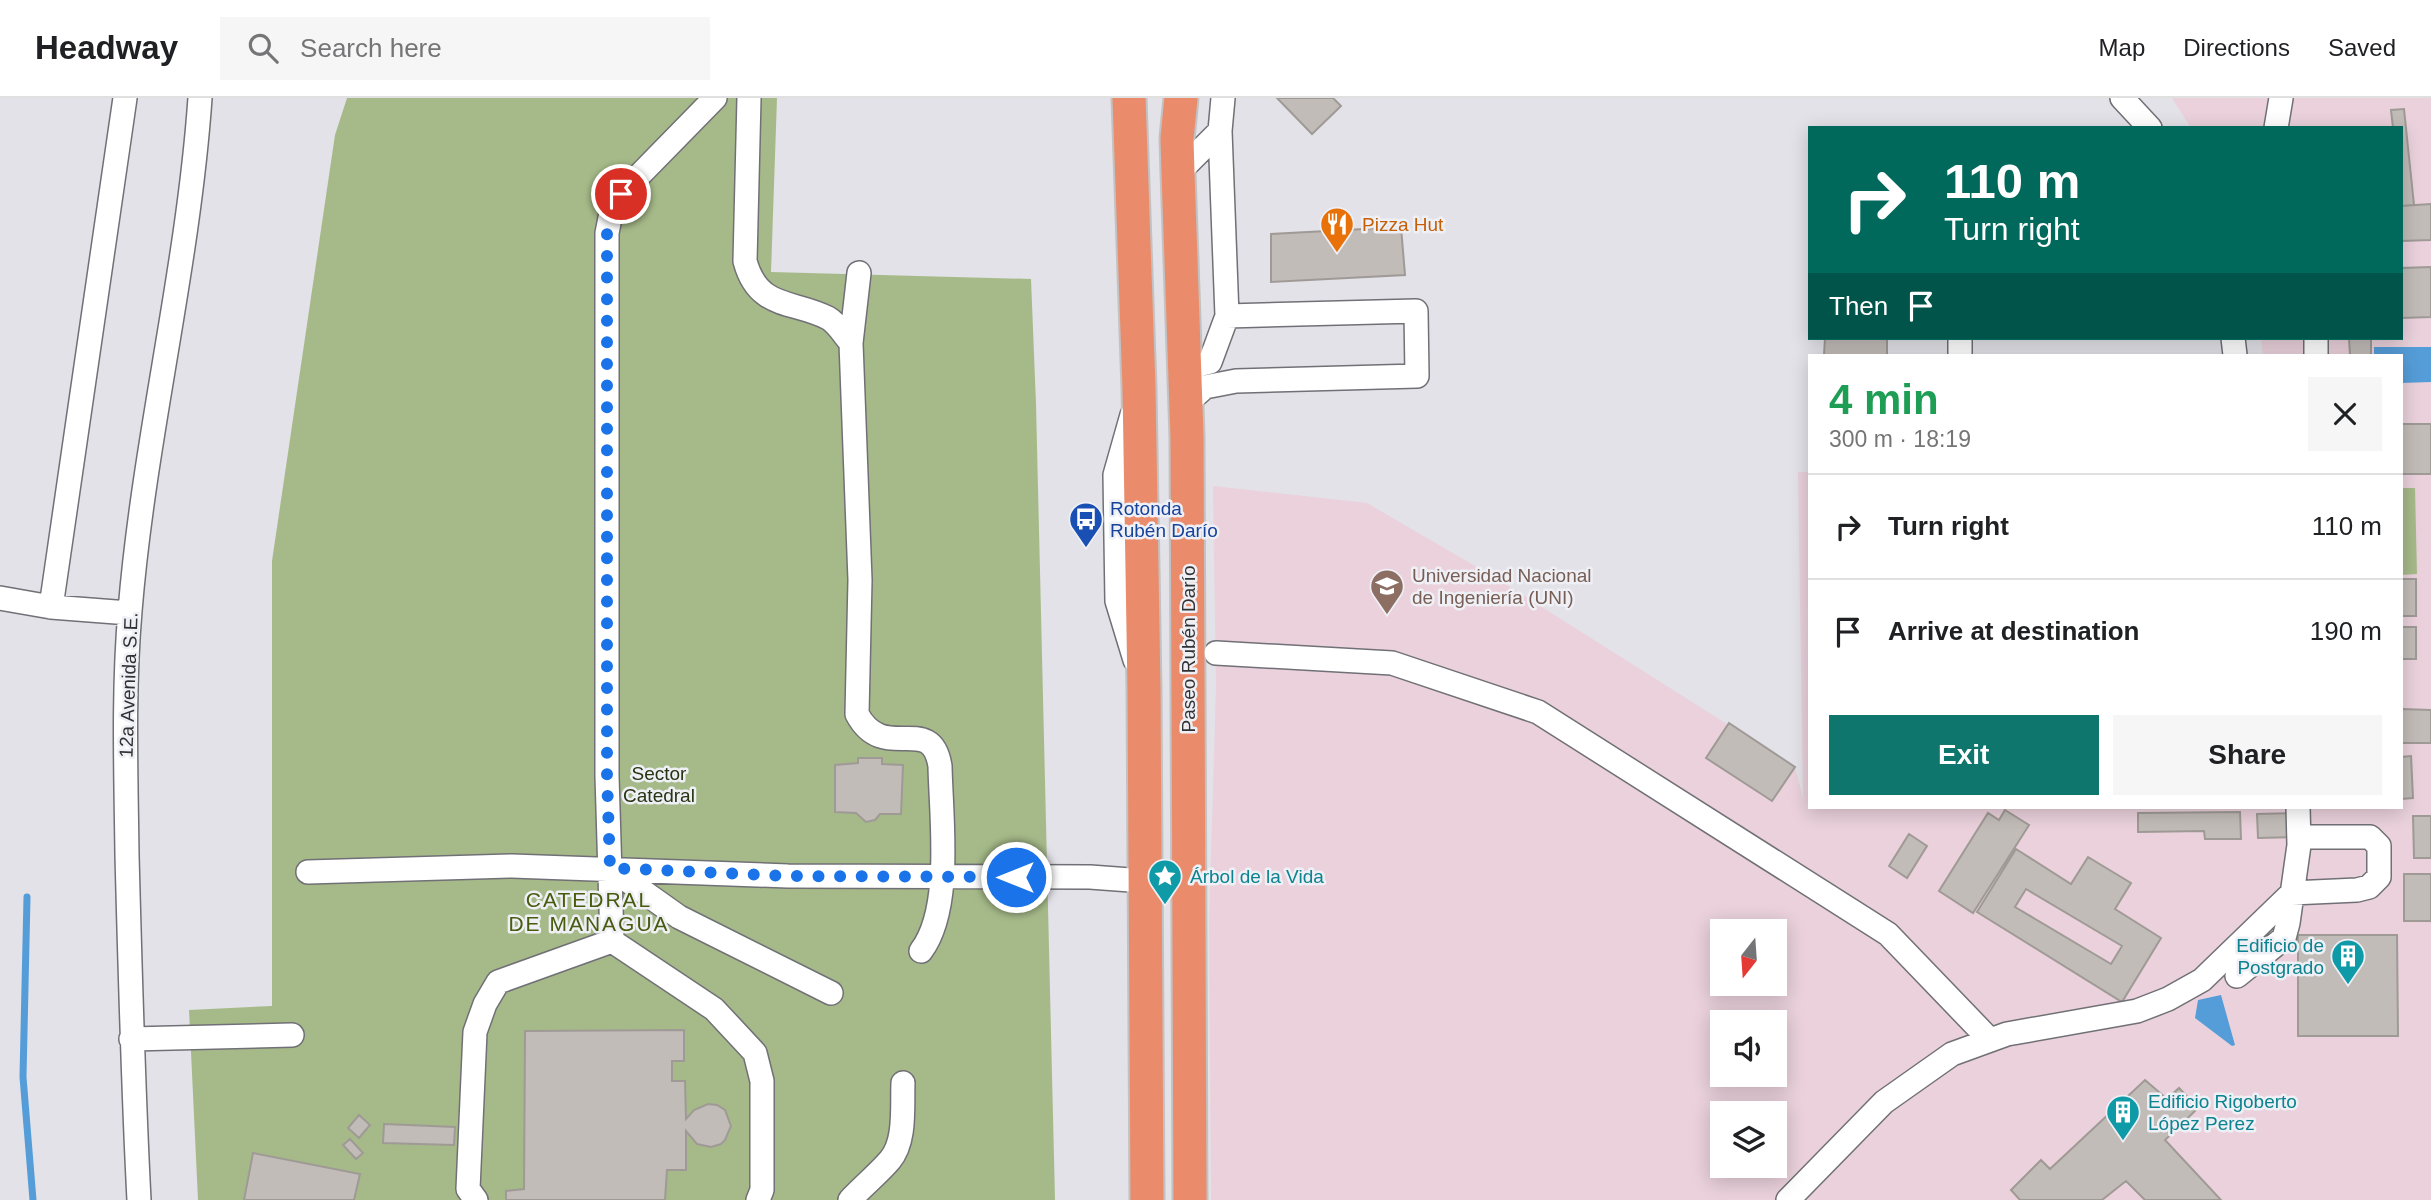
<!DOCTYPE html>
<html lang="en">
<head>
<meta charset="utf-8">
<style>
	:root { --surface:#fff; --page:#f6f6f6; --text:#202124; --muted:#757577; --line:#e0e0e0; --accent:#0f766e }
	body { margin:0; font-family:Helvetica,sans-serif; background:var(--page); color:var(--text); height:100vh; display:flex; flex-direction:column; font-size:26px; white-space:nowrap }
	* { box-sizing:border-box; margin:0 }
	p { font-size:23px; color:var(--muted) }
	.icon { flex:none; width:38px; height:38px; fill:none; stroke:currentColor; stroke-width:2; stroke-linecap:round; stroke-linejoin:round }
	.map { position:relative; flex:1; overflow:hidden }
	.details { position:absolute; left:1808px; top:256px; width:595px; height:455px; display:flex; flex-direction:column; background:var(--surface); border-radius:0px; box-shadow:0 4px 18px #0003 }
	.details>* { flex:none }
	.banner { position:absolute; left:1808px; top:28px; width:595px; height:214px; border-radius:0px; box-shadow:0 4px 18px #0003; background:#00695c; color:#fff; overflow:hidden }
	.needle { width:46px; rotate:197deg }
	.fabs { position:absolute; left:1710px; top:821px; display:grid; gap:14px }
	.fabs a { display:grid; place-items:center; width:77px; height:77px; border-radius:0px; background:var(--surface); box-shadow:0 4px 18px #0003; font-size:35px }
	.pin { position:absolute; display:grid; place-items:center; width:60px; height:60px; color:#fff; margin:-30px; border:4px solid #fff; border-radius:50%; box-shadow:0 2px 7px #0007 }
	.me { position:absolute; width:77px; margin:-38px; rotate:270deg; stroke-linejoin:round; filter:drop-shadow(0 0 5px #0008) }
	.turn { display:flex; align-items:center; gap:24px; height:147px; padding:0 21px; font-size:32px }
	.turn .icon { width:91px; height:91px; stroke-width:2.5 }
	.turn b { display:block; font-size:49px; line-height:60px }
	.then { display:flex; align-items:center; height:66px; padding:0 21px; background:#0003; gap:14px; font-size:26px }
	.round { display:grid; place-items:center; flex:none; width:74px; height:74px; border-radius:0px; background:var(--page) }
	.headline { display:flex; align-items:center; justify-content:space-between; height:119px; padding:0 21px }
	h1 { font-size:42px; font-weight:600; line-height:52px; color:#1e9e55 }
	.cta { display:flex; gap:14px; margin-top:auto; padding:14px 21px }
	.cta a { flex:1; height:80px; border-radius:0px; background:var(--accent); color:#fff; font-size:28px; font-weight:600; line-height:80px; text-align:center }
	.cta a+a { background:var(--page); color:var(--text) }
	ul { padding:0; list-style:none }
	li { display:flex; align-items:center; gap:21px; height:105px; padding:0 21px; border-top:2px solid var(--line) }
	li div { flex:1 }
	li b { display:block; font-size:26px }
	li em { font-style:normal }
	header { display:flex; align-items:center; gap:42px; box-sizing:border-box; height:98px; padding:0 35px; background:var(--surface); border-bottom:2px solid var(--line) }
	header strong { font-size:33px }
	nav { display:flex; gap:38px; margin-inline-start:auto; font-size:24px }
	.search { width:490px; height:63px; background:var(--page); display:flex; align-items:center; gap:18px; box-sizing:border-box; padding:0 24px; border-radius:0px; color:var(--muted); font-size:26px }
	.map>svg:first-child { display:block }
	.education { fill:#ead1db; fill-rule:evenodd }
	.green { fill:#a6ba89 }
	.water { fill:#559dd8 }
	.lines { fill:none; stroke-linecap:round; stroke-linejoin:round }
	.stream { stroke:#559dd8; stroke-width:7 }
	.building { fill:#c2bcb8; stroke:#9f9a96; stroke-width:2; fill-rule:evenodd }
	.minor-casing { stroke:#707076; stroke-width:26 }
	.highway-casing { stroke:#c2c2c2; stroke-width:37 }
	.minor { stroke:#fff; stroke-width:23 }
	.highway { stroke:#ea8c6b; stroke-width:33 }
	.route { stroke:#1a73e8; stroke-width:12; stroke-dasharray:0 21.6 }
	.labels { text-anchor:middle; stroke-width:5; stroke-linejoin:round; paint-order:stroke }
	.food-label { font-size:19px; fill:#c56008; stroke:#eff0f6; text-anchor:start }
	.transit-label { font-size:19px; fill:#164399; stroke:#eff0f6; text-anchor:start }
	.education-label { font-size:19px; fill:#785e54; stroke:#eff0f6; text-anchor:start }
	.street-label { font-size:19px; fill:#323234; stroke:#eff0f6 }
	.park-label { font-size:19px; fill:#273411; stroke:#eff0f6 }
	.culture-label { font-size:19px; fill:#0d838f; stroke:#eff0f6; text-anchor:start }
	.neighbourhood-label { font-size:21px; letter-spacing:2px; fill:#495b0d; stroke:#eff0f6 }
</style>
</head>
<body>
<header>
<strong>Headway</strong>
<div class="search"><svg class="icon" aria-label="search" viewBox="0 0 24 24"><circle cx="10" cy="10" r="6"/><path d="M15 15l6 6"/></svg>Search here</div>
<nav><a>Map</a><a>Directions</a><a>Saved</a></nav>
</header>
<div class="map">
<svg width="2431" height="1102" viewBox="0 0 2431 1102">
	<rect width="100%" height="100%" fill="#e2e2e8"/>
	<path class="education" d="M2172,0H2431V1102H1211L1209,826L1216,590L1213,388L1367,405L1499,482L1795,669L1803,700L1798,374H1809L1810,709H2401V257H2263L2261,240H2401V30H2191ZM1722,833H1774V886H1722ZM1722,924H1774V976H1722ZM1722,1015H1774V1068H1722Z"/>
	<path class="green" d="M347,0H777L771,174L1031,181L1036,306L1055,1102H198L189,912L272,908V463L335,37Z
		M2401,390H2415L2417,476L2401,477Z"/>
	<path class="water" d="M2374,249H2431V284L2401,285V257H2374Z
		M2221,897L2235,947L2232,948L2195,920L2198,902Z"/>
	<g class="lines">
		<path class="stream" d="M27,799L23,979L33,1102"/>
	</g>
	<path class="building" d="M1277,0H1333L1341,8L1312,36Z
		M2404,11L2414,107L2401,108V30H2393L2391,12Z
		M2431,106V142L2401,143V108Z
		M1401,129L1405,177L1271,184V136Z
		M2431,169V219L2401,220V170Z
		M1825,240H1887V257H1893H1824Z
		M2349,240H2371V257H2350Z
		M2401,326H2431V376H2401Z
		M2401,481H2416V518H2401Z
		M2401,529H2416V561H2401Z
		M2401,611L2431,612V645H2401Z
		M1729,625L1795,669L1772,703L1706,660Z
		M2411,658L2413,700L2401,701V659Z
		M858,660H882V666L903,667L901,716H880L875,722L866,724L856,715L835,714V667L858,665Z
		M2005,712L2029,727L1973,815L1939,793L1988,715L1999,722Z
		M2240,714L2241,741H2205L2204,733L2138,734V715Z
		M2294,715L2295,739L2258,740L2257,716Z
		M2413,718H2431V760H2414Z
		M1909,736L1927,748L1907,780L1889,768Z
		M2016,751L2071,786L2088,759L2131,785L2115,811L2161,840L2122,904L1977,814ZM2026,791L2122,848L2111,866L2015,809Z
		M2404,776H2431V823H2404Z
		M2298,837H2397L2398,938H2298Z
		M684,932V963H672V983H685L686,1021L694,1012L708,1006L717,1007L725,1012L731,1028L725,1042L721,1046L711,1049L697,1046L686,1033V1072H667L665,1102H506V1093L524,1091L525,933Z
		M2145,982L2167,1001L2179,990L2198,1010L2165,1042L2221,1102H2145L2126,1083L2102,1102H2020L2011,1092L2041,1062L2050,1071Z
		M359,1017L370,1027L359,1040L348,1030Z
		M384,1026L455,1029L454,1047L383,1045Z
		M350,1041L363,1055L356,1061L343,1047Z
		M253,1055L360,1076L354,1102H244Z"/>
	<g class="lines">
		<g class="minor-casing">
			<path id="minor" d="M125,0L51,509L129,515
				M715,0L621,96L611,115L607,135V678L612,843L714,911L755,955L762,983V1092L758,1102
				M749,0L745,163C758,212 793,202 828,220C837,225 844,237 851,245
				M2122,0L2150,30
				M2276,30L2281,0
				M1178,75L1220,33
				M859,175L851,245L860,482L857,616C884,667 931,613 940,668C941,720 953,811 921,853
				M1960,240V257
				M2233,240L2235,257
				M2316,240V257
				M1185,270L1210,264L1227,218L1220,33L1223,0
				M1189,316V303L1205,289L1236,283L1417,278L1416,213L1227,218
				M1132,317L1115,377L1117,503L1135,562
				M0,500L51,509
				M1216,555L1392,565L1538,614L1888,836L1989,941
				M610,770L679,819L831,895
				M308,774L512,768L788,778L1090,779L1144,783
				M2237,878L2284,840L2288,825L2299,747L2298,709
				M131,941L292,937
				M139,1102C133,987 130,872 127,757C126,676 123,594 130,513C144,341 188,172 200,0
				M476,1102L468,1091L475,934L485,906L498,884L612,843
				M850,1102C863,1088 878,1076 890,1062C906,1043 902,1009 903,985
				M1788,1102L1884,1004L1952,956L2007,936L2137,913L2168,901L2202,882L2292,795L2357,792L2369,789L2379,779V748L2370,739H2299"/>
		</g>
		<g class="highway-casing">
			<path id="highway" d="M1129,0L1139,291L1144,592L1147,1102
				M1181,0L1177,40L1178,75L1187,339L1190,1102"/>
		</g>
		<use href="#minor" class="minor"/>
		<use href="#highway" class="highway"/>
	</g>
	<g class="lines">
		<path class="route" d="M621,96L611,115L607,135V678L610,770L788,778L1016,779"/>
	</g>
	<defs>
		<g id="restaurant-pin" transform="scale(1.75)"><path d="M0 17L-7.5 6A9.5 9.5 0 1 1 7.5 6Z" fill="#e8710a" stroke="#eff0f6"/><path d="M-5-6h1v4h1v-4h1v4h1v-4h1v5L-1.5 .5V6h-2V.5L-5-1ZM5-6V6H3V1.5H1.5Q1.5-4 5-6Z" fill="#fff"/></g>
		<g id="bus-pin" transform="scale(1.75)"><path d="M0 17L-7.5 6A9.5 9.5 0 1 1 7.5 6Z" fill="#1a4fb4" stroke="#eff0f6"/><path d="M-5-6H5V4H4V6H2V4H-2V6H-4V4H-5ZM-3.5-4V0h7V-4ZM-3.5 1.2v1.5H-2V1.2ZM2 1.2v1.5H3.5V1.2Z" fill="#fff"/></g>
		<g id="university-pin" transform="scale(1.75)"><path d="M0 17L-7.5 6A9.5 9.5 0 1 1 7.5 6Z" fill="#8d6e63" stroke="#eff0f6"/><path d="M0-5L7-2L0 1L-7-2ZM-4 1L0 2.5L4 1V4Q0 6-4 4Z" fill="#fff"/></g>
		<g id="sight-pin" transform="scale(1.75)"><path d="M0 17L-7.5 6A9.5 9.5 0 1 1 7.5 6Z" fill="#0f9aa8" stroke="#eff0f6"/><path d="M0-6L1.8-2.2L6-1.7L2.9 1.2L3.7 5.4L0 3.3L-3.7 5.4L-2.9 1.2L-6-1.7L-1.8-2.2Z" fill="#fff"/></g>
		<g id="building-pin" transform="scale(1.75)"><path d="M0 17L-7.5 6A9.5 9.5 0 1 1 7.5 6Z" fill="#0f9aa8" stroke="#eff0f6"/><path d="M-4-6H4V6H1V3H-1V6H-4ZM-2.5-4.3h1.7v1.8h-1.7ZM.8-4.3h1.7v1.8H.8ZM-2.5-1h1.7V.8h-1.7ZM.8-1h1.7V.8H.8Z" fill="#fff"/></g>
	</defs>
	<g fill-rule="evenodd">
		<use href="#restaurant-pin" x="1337" y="126"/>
		<use href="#bus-pin" x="1086" y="421"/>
		<use href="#university-pin" x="1387" y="488"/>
		<use href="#sight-pin" x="1165" y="778"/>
		<use href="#building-pin" x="2348" y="858"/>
		<use href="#building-pin" x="2123" y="1014"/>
	</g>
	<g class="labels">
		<g class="food-label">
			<text x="1362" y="133">Pizza Hut</text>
		</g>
		<g class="transit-label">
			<text x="1110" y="417">Rotonda<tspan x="1110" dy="22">Rubén Darío</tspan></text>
		</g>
		<g class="education-label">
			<text x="1412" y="484">Universidad Nacional<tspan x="1412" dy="22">de Ingeniería (UNI)</tspan></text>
		</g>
		<g class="street-label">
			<text transform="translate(1188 551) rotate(-90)" y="7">Paseo Rubén Darío</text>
			<text transform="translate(128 587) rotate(-88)" y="7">12a Avenida S.E.</text>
		</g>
		<g class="park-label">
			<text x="659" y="682">Sector<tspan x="659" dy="22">Catedral</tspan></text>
		</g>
		<g class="culture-label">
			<text x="1190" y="785">Árbol de la Vida</text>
			<text x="2324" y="854" text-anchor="end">Edificio de<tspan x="2324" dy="22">Postgrado</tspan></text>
			<text x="2148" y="1010">Edificio Rigoberto<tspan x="2148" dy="22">López Perez</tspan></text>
		</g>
		<g class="neighbourhood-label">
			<text x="589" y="809">CATEDRAL<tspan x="589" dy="24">DE MANAGUA</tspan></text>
		</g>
	</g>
</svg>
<div class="fabs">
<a><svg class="needle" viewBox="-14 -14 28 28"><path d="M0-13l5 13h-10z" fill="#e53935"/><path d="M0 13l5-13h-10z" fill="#757577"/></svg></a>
<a><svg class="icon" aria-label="sound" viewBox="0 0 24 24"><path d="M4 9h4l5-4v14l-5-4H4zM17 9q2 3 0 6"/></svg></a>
<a><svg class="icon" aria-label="layers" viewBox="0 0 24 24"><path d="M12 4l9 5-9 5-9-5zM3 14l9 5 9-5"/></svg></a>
</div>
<div class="pin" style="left:621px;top:96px;background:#d93025"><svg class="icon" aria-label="arrive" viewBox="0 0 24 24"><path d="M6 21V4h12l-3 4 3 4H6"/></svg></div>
<svg class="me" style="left:1016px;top:779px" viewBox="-20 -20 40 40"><circle r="17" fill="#1a73e8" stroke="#fff" stroke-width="3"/><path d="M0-11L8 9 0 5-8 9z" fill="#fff"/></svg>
<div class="banner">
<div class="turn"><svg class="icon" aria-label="right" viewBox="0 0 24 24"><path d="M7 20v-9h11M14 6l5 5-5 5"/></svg><div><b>110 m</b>Turn right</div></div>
<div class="then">Then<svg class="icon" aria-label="arrive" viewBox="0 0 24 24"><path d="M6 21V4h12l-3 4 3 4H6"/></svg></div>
</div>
<section class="details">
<div class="headline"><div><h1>4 min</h1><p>300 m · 18:19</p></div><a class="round"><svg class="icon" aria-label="close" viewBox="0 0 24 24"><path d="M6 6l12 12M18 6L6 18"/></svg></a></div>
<ul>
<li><svg class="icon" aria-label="right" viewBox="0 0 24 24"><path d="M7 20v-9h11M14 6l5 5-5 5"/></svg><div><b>Turn right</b></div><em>110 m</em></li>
<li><svg class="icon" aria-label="arrive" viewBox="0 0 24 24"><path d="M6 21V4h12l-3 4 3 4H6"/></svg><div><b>Arrive at destination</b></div><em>190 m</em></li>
</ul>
<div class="cta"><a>Exit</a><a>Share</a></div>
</section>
</div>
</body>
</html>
